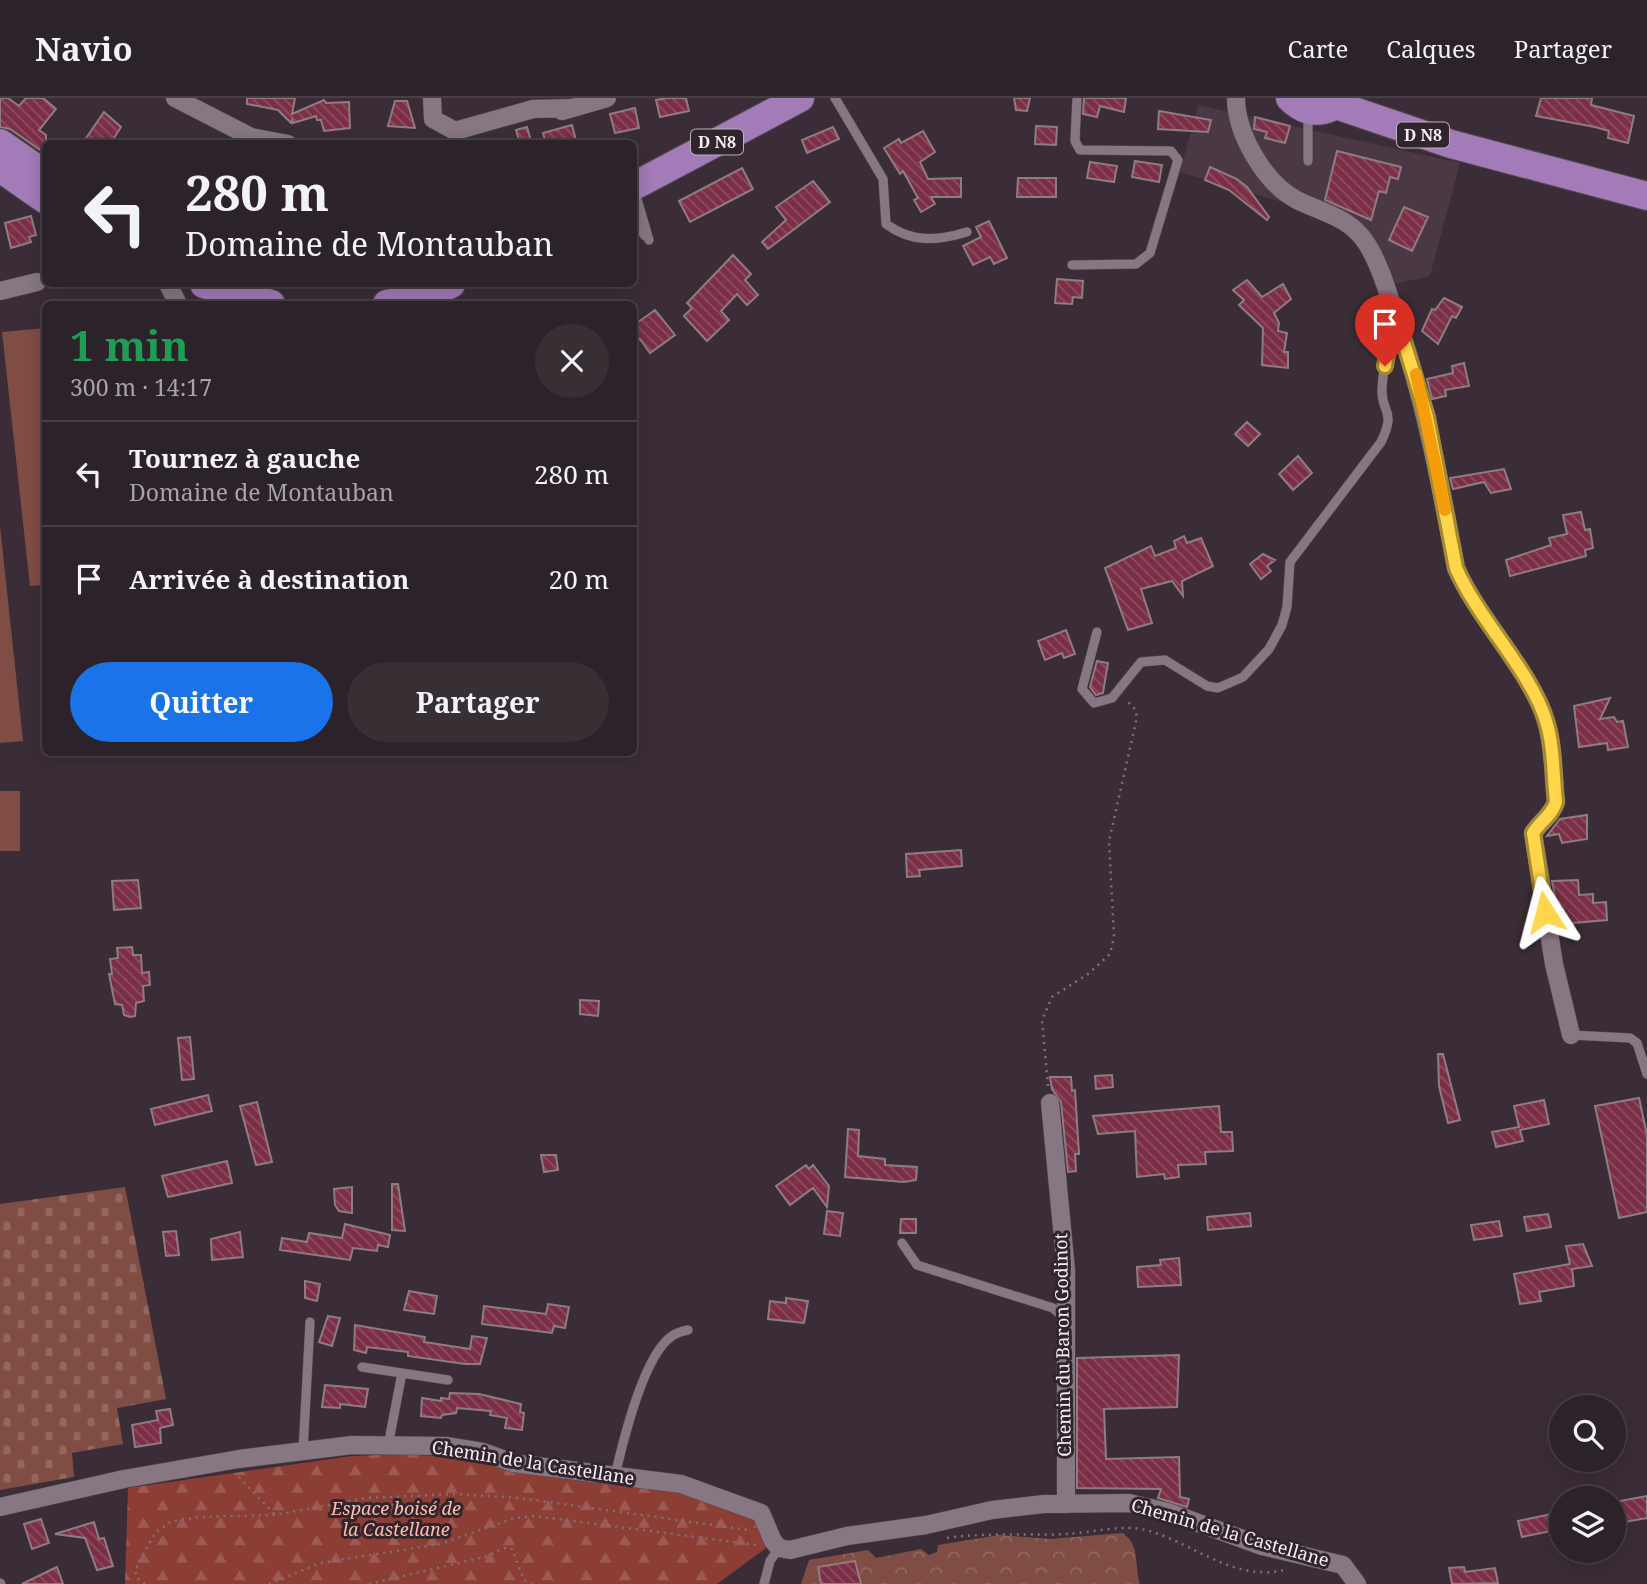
<!DOCTYPE html>
<html lang="fr">
<head>
<meta charset="utf-8">
<style>
	:root { --surface:#2c2229; --page:#382f35; --text:#f1f3f6; --muted:#a6a4a8; --line:#483f46; --accent:#1a73e8 }
	body { margin:0; font-family:"Noto Serif",serif; background:var(--page); color:var(--text); height:100vh; display:flex; flex-direction:column; font-size:26px; white-space:nowrap }
	* { box-sizing:border-box; margin:0 }
	p { font-size:23px; color:var(--muted) }
	.icon { flex:none; width:38px; height:38px; fill:none; stroke:currentColor; stroke-width:2; stroke-linecap:round; stroke-linejoin:round }
	.map { position:relative; flex:1; overflow:hidden }
	.drawer { position:absolute; left:42px; top:203px; width:595px; height:455px; display:flex; flex-direction:column; background:var(--surface); border-radius:10px; box-shadow:0 4px 18px #0003,0 0 0 2px var(--line) }
	.drawer>* { flex:none }
	.banner { position:absolute; left:42px; top:42px; width:595px; height:147px; border-radius:10px; box-shadow:0 4px 18px #0003,0 0 0 2px var(--line); background:#2c2229; color:var(--text); overflow:hidden }
	.tools { position:absolute; left:1549px; top:1297px; display:grid; gap:14px }
	.tools a { display:grid; place-items:center; width:77px; height:77px; border-radius:50%; background:var(--surface); box-shadow:0 4px 18px #0003,0 0 0 2px var(--line); font-size:35px }
	.pin { position:absolute; display:grid; place-items:center; width:60px; height:60px; color:#fff; margin:-72px -30px; border-radius:50% 50% 50% 0; rotate:-45deg; box-shadow:0 0 7px #0007 }
	.pin .icon { rotate:45deg }
	.me { position:absolute; width:77px; margin:-38px; rotate:351deg; stroke-linejoin:round; filter:drop-shadow(0 0 5px #0008) }
	.turn { display:flex; align-items:center; gap:24px; height:147px; padding:0 28px; font-size:32px }
	.turn .icon { width:91px; height:91px; stroke-width:2.5 }
	.turn b { display:block; font-size:49px; line-height:60px }
	.round { display:grid; place-items:center; flex:none; width:74px; height:74px; border-radius:37px; background:var(--page) }
	.head { display:flex; align-items:center; justify-content:space-between; height:119px; padding:0 28px }
	h1 { font-size:42px; font-weight:700; line-height:52px; color:#1e9e55 }
	.action { display:flex; gap:14px; margin-top:auto; padding:14px 28px }
	.action a { flex:1; height:80px; border-radius:42px; background:var(--accent); color:#fff; font-size:28px; font-weight:700; line-height:80px; text-align:center }
	.action a+a { background:var(--page); color:var(--text) }
	ul { padding:0; list-style:none }
	li { display:flex; align-items:center; gap:21px; height:105px; padding:0 28px; border-top:2px solid var(--line) }
	li div { flex:1 }
	li b { display:block; font-size:26px }
	li em { font-style:normal }
	header { display:flex; align-items:center; gap:42px; box-sizing:border-box; height:98px; padding:0 35px; background:var(--surface); border-bottom:2px solid var(--line) }
	header strong { font-size:33px }
	nav { display:flex; gap:38px; margin-inline-start:auto; font-size:24px }
	.map>svg:first-child { display:block }
	.built { fill:#4b3845 }
	.forest { fill:url(#forest-firs) }
	.cemetery { fill:url(#cemetery-stones) }
	.park { fill:url(#park-crowns) }
	.garden { fill:#804d45 }
	.building { fill:url(#building-back-hatch); stroke:#8f7c80; stroke-width:2 }
	.lines { fill:none; stroke-linecap:round; stroke-linejoin:round }
	.service-casing { stroke:#554a51; stroke-width:10 }
	.minor-casing { stroke:#554a51; stroke-width:19 }
	.primary-casing { stroke:#554a51; stroke-width:30 }
	.path { stroke:#7d717a; stroke-width:2.5; stroke-dasharray:2 5; stroke-linecap:butt }
	.service { stroke:#867782; stroke-width:9 }
	.minor { stroke:#867782; stroke-width:18 }
	.primary { stroke:#a27bb8; stroke-width:28 }
	.route-casing { stroke:#a68a30; stroke-width:18 }
	.route { stroke:#ffd54a; stroke-width:12 }
	.slow { stroke:#f59e0b; stroke-width:12 }
	.labels { text-anchor:middle; stroke-width:6; stroke-linejoin:round; paint-order:stroke }
	.shield { fill:#30242d; stroke:#bbb1b8; stroke-width:2 }
	.shield-label { font-size:16px; font-weight:bold; fill:#f7eef4 }
	.street-label { font-size:18px; fill:#f7eef4; stroke:#30242d }
	.park-label { font-size:18px; font-style:italic; fill:#ffbaae; stroke:#30242d }
</style>
</head>
<body>
<header>
<strong>Navio</strong>
<nav><a>Carte</a><a>Calques</a><a>Partager</a></nav>
</header>
<div class="map">
<svg width="1647" height="1486" viewBox="0 0 1647 1486">
	<defs>
		<pattern id="forest-firs" width="22" height="20" patternUnits="userSpaceOnUse" patternTransform="scale(1.75)"><rect width="22" height="20" fill="#8c3e34"/><path d="M5 1l3.5 6h-7zM16 11l3.5 6h-7z" fill="#9d5a52"/></pattern>
		<pattern id="cemetery-stones" width="16" height="16" patternUnits="userSpaceOnUse" patternTransform="scale(1.75)"><rect width="16" height="16" fill="#804d45"/><path d="M2 7V4a2 2 0 0 1 4 0v3zM10 15v-3a2 2 0 0 1 4 0v3z" fill="#936760"/></pattern>
		<pattern id="park-crowns" width="20" height="18" patternUnits="userSpaceOnUse" patternTransform="scale(1.75)"><rect width="20" height="18" fill="#804d45"/><path d="M2 6a3 3 0 1 1 6 0M12 15a3 3 0 1 1 6 0" fill="none" stroke="#936760"/></pattern>
		<pattern id="building-back-hatch" width="6" height="6" patternUnits="userSpaceOnUse" patternTransform="scale(1.75)"><rect width="6" height="6" fill="#7b2f47"/><path d="M-1 5l2 2M0 0l6 6M5-1l2 2" fill="none" stroke="#8e4d62"/></pattern>
	</defs>
	<rect width="100%" height="100%" fill="#3b2d37"/>
	<path class="built" d="M1198,7L1460,65L1430,178L1395,186L1363,128L1180,74Z"/>
	<path class="forest" d="M403,1356C520,1362 633,1384 747,1410L758,1414L766,1450L717,1486H125L128,1390L352,1358Z"/>
	<path class="cemetery" d="M125,1089L166,1301L117,1310L123,1346L72,1355L74,1379L0,1392V1106Z"/>
	<path class="park" d="M1123,1435C1141,1449 1134,1467 1140,1486H801L809,1462L868,1452L876,1460L921,1451L929,1457L937,1454L938,1447L999,1437L1050,1441Z"/>
	<path class="garden" d="M45,230V487L30,488L2,234Z
		M0,428L23,643L0,645Z
		M0,693H20V753H0Z"/>
	<path class="building" d="M0,0H8L19,8L26,0H43L56,11L39,32L46,37V56L10,31L0,29Z
		M247,0H295L292,16L324,2L326,5L349,4L350,30L324,33L321,22H317L316,18L293,25L292,22L291,25L278,12L247,6Z
		M667,0H686L689,13L660,19L656,2Z
		M1014,0H1030L1027,13L1016,12Z
		M1084,0H1126L1124,14L1100,8L1097,19L1083,16Z
		M1541,0H1592L1591,7L1634,18L1628,45L1608,40L1609,33L1595,29L1536,18Z
		M395,3H407L415,30L388,28Z
		M635,10L639,30L615,35L610,16Z
		M1159,13L1211,22L1208,34L1158,31Z
		M104,14L121,29L110,46H82Z
		M1255,19L1290,28L1285,45L1265,40L1267,34L1254,31Z
		M572,27L577,46H546L543,35Z
		M1036,28L1057,29L1056,47L1035,46Z
		M527,29L531,43L520,46L516,32Z
		M833,29L839,41L807,55L802,42Z
		M923,33L935,54L920,64L928,81L961,80V99H931L935,106L921,114L914,102L918,100L903,73L900,76L884,50L899,41L901,45Z
		M1337,53L1401,69L1398,81L1390,79L1386,95L1379,93L1371,122L1325,102Z
		M1135,63L1162,67L1159,84L1132,79Z
		M1090,64L1117,68L1114,84L1087,80Z
		M1210,69L1237,81L1247,89L1269,119L1267,122L1229,92L1205,82Z
		M742,70L753,91L690,124L679,103Z
		M1018,80H1056V99H1017Z
		M813,83L830,104L768,151L762,144L786,122L776,109Z
		M1404,109L1428,119L1412,153L1389,142Z
		M31,118L36,137L29,139L31,144L11,150L5,125Z
		M989,123L1007,160L994,166L990,159L973,167L963,148L981,139L976,129Z
		M733,157L751,176L745,182L758,197L747,207L737,196L721,213L729,222L707,243L684,218L692,210L687,205Z
		M1057,181L1083,183L1082,200L1073,199L1072,206L1055,205Z
		M1247,182L1262,199L1283,186L1291,201L1274,215L1279,225L1278,233L1287,235L1284,254H1288V270L1262,267L1263,230L1239,207L1244,202L1233,192Z
		M1444,200L1462,209L1456,220L1452,218L1438,246L1422,233L1432,211L1435,212Z
		M655,212L675,237L650,255L640,241L634,245V227Z
		M1464,265L1469,288L1445,292L1446,298L1432,301L1427,281L1453,275L1452,268Z
		M1247,324L1260,336L1248,348L1235,336Z
		M1298,358L1312,375L1293,392L1279,376Z
		M1504,371L1511,391L1491,395L1484,384L1453,391L1450,380Z
		M1581,414L1585,432L1590,431L1593,450L1585,452L1586,458L1510,478L1506,462L1551,447L1549,440L1567,436L1563,417Z
		M1184,438L1187,445L1201,440L1213,468L1182,483L1183,498L1172,483L1141,491L1152,525L1128,532L1105,470L1151,448L1155,458L1176,450L1174,443Z
		M1263,456L1275,462L1267,468L1271,473L1261,481L1250,466Z
		M1066,532L1075,556L1064,560L1062,555L1045,562L1038,543Z
		M1097,563L1108,565L1103,595L1096,597L1090,589Z
		M1610,600L1600,621L1614,619L1617,624L1623,623L1628,649L1608,652L1607,645L1579,649L1574,608Z
		M1587,717V741L1562,745L1559,736L1547,738L1560,721Z
		M961,752L962,768L919,772L920,778L907,779L906,756Z
		M138,782L141,810L114,812L112,783Z
		M1578,782L1579,797L1593,796V805L1606,804L1607,822L1573,825V830L1561,831L1552,783Z
		M132,849L133,857H141L142,875L149,874L150,887L143,888L144,903L136,905L135,918L130,919L124,917L122,907L115,906L109,876H112L110,861L118,860L117,850Z
		M580,902L599,903L598,918L580,916Z
		M190,939L194,981L182,982L178,940Z
		M1438,956H1443L1460,1022L1448,1025L1439,988Z
		M1112,977L1113,989L1096,991L1095,978Z
		M1050,979H1071L1072,993L1075,992L1079,1056H1075L1076,1073L1068,1074L1061,1004L1052,991Z
		M208,997L212,1013L155,1027L151,1011Z
		M1639,1000L1647,1037V1114L1619,1120L1595,1008Z
		M1544,1002L1549,1026L1520,1032L1523,1043L1496,1049L1492,1034L1519,1029L1514,1008Z
		M257,1004L272,1064L256,1067L240,1008Z
		M1219,1008L1221,1034H1232L1233,1053L1205,1054L1206,1066L1178,1067L1179,1079L1165,1081L1164,1076L1137,1079L1135,1033L1098,1036L1093,1018Z
		M848,1031L859,1032L858,1058L885,1061V1067L917,1069L916,1082L904,1084L845,1079Z
		M541,1057H556L558,1072L544,1074Z
		M227,1063L232,1085L168,1099L162,1078Z
		M806,1067L809,1071L813,1067L829,1088L827,1109L813,1090L790,1107L776,1088Z
		M392,1086H398L405,1133L392,1132Z
		M352,1089V1115L339,1113L335,1107L334,1091Z
		M827,1113L843,1115L840,1138L824,1136Z
		M1250,1115L1251,1128L1208,1132L1207,1119Z
		M1548,1116L1551,1129L1527,1133L1524,1119Z
		M901,1121H916V1135H900Z
		M1499,1123L1502,1138L1474,1142L1471,1127Z
		M345,1126L390,1137L388,1149L378,1147L377,1153L353,1150L350,1162L280,1152L282,1140L307,1144L309,1135L342,1140Z
		M176,1133L179,1157L166,1158L163,1134Z
		M240,1134L243,1159L212,1162L211,1141Z
		M1583,1146L1592,1168L1572,1171L1574,1188L1539,1194L1541,1203L1520,1206L1514,1176L1570,1166L1566,1148Z
		M1179,1160L1181,1187L1138,1189L1137,1169L1161,1167L1160,1162Z
		M305,1183L320,1186L317,1203L305,1200Z
		M409,1193L437,1198L434,1216L404,1212Z
		M786,1200L808,1203L804,1225L768,1221L770,1203L786,1205Z
		M548,1206L569,1209L565,1230L554,1228L552,1235L482,1226L484,1208L546,1216Z
		M328,1218L340,1220L332,1248L319,1244Z
		M355,1227L425,1239L424,1244L470,1251L472,1238L487,1240L480,1266H465L408,1258V1254L367,1249L366,1255L354,1252Z
		M1179,1257L1177,1309L1104,1311L1106,1361L1179,1359L1180,1399L1189,1401L1187,1409L1158,1400L1161,1391L1077,1390V1260Z
		M325,1287L368,1291L365,1309L340,1306V1310L322,1309Z
		M450,1295L479,1296L521,1306L520,1314L524,1315L522,1332L505,1330L507,1320L490,1317L491,1313L457,1310L456,1315L442,1317L441,1320L421,1318L422,1300L441,1303V1300L449,1301Z
		M170,1311L173,1327L160,1330L161,1345L135,1349L132,1327L158,1322L156,1313Z
		M1647,1398V1420L1614,1426V1404Z
		M1561,1414V1431L1522,1439L1518,1423Z
		M41,1421L49,1445L32,1451L24,1426Z
		M94,1424L99,1441L104,1440L113,1468L97,1472L85,1440L55,1436Z
		M855,1463L861,1486H821L818,1469Z
		M57,1469L63,1486H22Z
		M1464,1469L1465,1474L1495,1470L1498,1485L1452,1486L1449,1470Z"/>
	<g class="lines">
		<g class="service-casing">
			<path id="service" d="M835,0L883,81L886,126C912,145 937,143 967,134
				M1308,14V63
				M634,91L649,142
				M634,123L645,138
				M1072,167L1136,166L1150,155L1178,62L1171,53L1080,52L1075,43L1077,0
				M1097,534L1082,591L1094,605L1112,600L1141,564L1165,562L1207,588L1218,590L1243,579L1269,551L1282,527L1287,509L1290,464L1381,344C1397,311 1381,316 1382,291C1383,268 1389,246 1393,224
				M1571,937L1630,940L1637,945L1647,976
				M902,1145L917,1167L1053,1210L1064,1220
				M362,1269L448,1282
				M388,1348L402,1275
				M303,1353L310,1224
				M615,1378C623,1343 644,1257 672,1238C676,1235 683,1233 688,1232
				M0,1485L1,1486
				M764,1486L770,1463L779,1450"/>
		</g>
		<g class="minor-casing">
			<path id="minor" d="M175,0L251,39L288,46
				M432,0L433,21L455,33L533,11L571,10
				M1236,0C1236,35 1264,85 1297,102C1323,115 1350,119 1367,146C1380,167 1387,192 1395,216C1424,299 1440,383 1456,470C1478,521 1531,573 1546,623C1554,648 1553,678 1556,704C1552,717 1541,723 1533,735L1554,866L1571,937
				M562,13L607,0
				M168,186L178,206
				M0,193L37,184
				M1050,1005L1066,1172V1406
				M0,1409L124,1381L239,1361L352,1347L446,1348L483,1354L513,1365L681,1386L761,1415L773,1443L779,1450L790,1452L847,1438L926,1427L992,1412L1044,1406L1129,1405L1168,1414L1262,1448L1343,1467L1357,1486"/>
		</g>
		<g class="primary-casing">
			<path id="primary" d="M1290,0C1307,17 1327,17 1343,0
				M1336,7L1451,46L1647,98
				M0,45L46,77
				M0,70L46,102
				M634,88L800,0
				M204,186L271,206
				M387,206L420,199L451,186"/>
		</g>
		<path class="path" d="M1048,988L1042,922L1052,899L1088,876L1110,856L1114,839L1109,743L1137,619L1135,611L1125,601
			M239,1379L275,1417
			M947,1440C987,1434 1026,1438 1066,1436C1090,1435 1122,1426 1146,1432C1194,1445 1236,1486 1288,1471
			M145,1486L137,1480L135,1472L155,1435L170,1424L198,1419L275,1417L366,1400L457,1396L520,1400L749,1432
			M269,1486L320,1465L440,1446L515,1420L535,1418L757,1447
			M369,1486L488,1458L503,1450L512,1451L524,1482L532,1486"/>
		<use href="#service" class="service"/>
		<use href="#minor" class="minor"/>
		<use href="#primary" class="primary"/>
	</g>
	<g class="lines">
		<g class="route-casing">
			<path id="route" d="M1385,268L1395,215L1427,319L1456,470C1478,521 1531,573 1546,623C1554,648 1553,678 1556,704C1552,717 1541,723 1533,735L1545,814"/>
		</g>
		<use href="#route" class="route"/>
		<path class="slow" d="M1416,276L1445,412"/>
	</g>
	<g class="labels">
		<g class="shield">
			<rect x="1397" y="24.5" width="52" height="25" rx="5"/>
			<rect x="691" y="31.5" width="52" height="25" rx="5"/>
		</g>
		<g class="shield-label">
			<text x="1423" y="43">D N8</text>
			<text x="717" y="50">D N8</text>
		</g>
		<g class="street-label">
			<text transform="translate(1063 1247) rotate(-91)" y="6">Chemin du Baron Godinot</text>
			<text transform="translate(533 1365) rotate(9)" y="6">Chemin de la Castellane</text>
			<text transform="translate(1230 1435) rotate(16)" y="6">Chemin de la Castellane</text>
		</g>
		<g class="park-label">
			<text x="396" y="1417">Espace boisé de<tspan x="396" dy="21">la Castellane</tspan></text>
		</g>
	</g>
</svg>
<div class="tools">
<a><svg class="icon" aria-label="search" viewBox="0 0 24 24"><circle cx="10" cy="10" r="6"/><path d="M15 15l6 6"/></svg></a>
<a><svg class="icon" aria-label="layers" viewBox="0 0 24 24"><path d="M12 4l9 5-9 5-9-5zM3 14l9 5 9-5"/></svg></a>
</div>
<div class="pin" style="left:1385px;top:268px;background:#d93025"><svg class="icon" aria-label="arrive" viewBox="0 0 24 24"><path d="M6 21V4h12l-3 4 3 4H6"/></svg></div>
<svg class="me" style="left:1545px;top:814px" viewBox="-20 -20 40 40"><path d="M0-17L14 15 0 8-14 15z" fill="#ffd54a" stroke="#fff" stroke-width="4"/></svg>
<div class="banner">
<div class="turn"><svg class="icon" aria-label="left" viewBox="0 0 24 24"><path d="M17 20v-9H6M10 6l-5 5 5 5"/></svg><div><b>280 m</b>Domaine de Montauban</div></div>
</div>
<section class="drawer">
<div class="head"><div><h1>1 min</h1><p>300 m · 14:17</p></div><a class="round"><svg class="icon" aria-label="close" viewBox="0 0 24 24"><path d="M6 6l12 12M18 6L6 18"/></svg></a></div>
<ul>
<li><svg class="icon" aria-label="left" viewBox="0 0 24 24"><path d="M17 20v-9H6M10 6l-5 5 5 5"/></svg><div><b>Tournez à gauche</b><p>Domaine de Montauban</p></div><em>280 m</em></li>
<li><svg class="icon" aria-label="arrive" viewBox="0 0 24 24"><path d="M6 21V4h12l-3 4 3 4H6"/></svg><div><b>Arrivée à destination</b></div><em>20 m</em></li>
</ul>
<div class="action"><a>Quitter</a><a>Partager</a></div>
</section>
</div>
</body>
</html>
